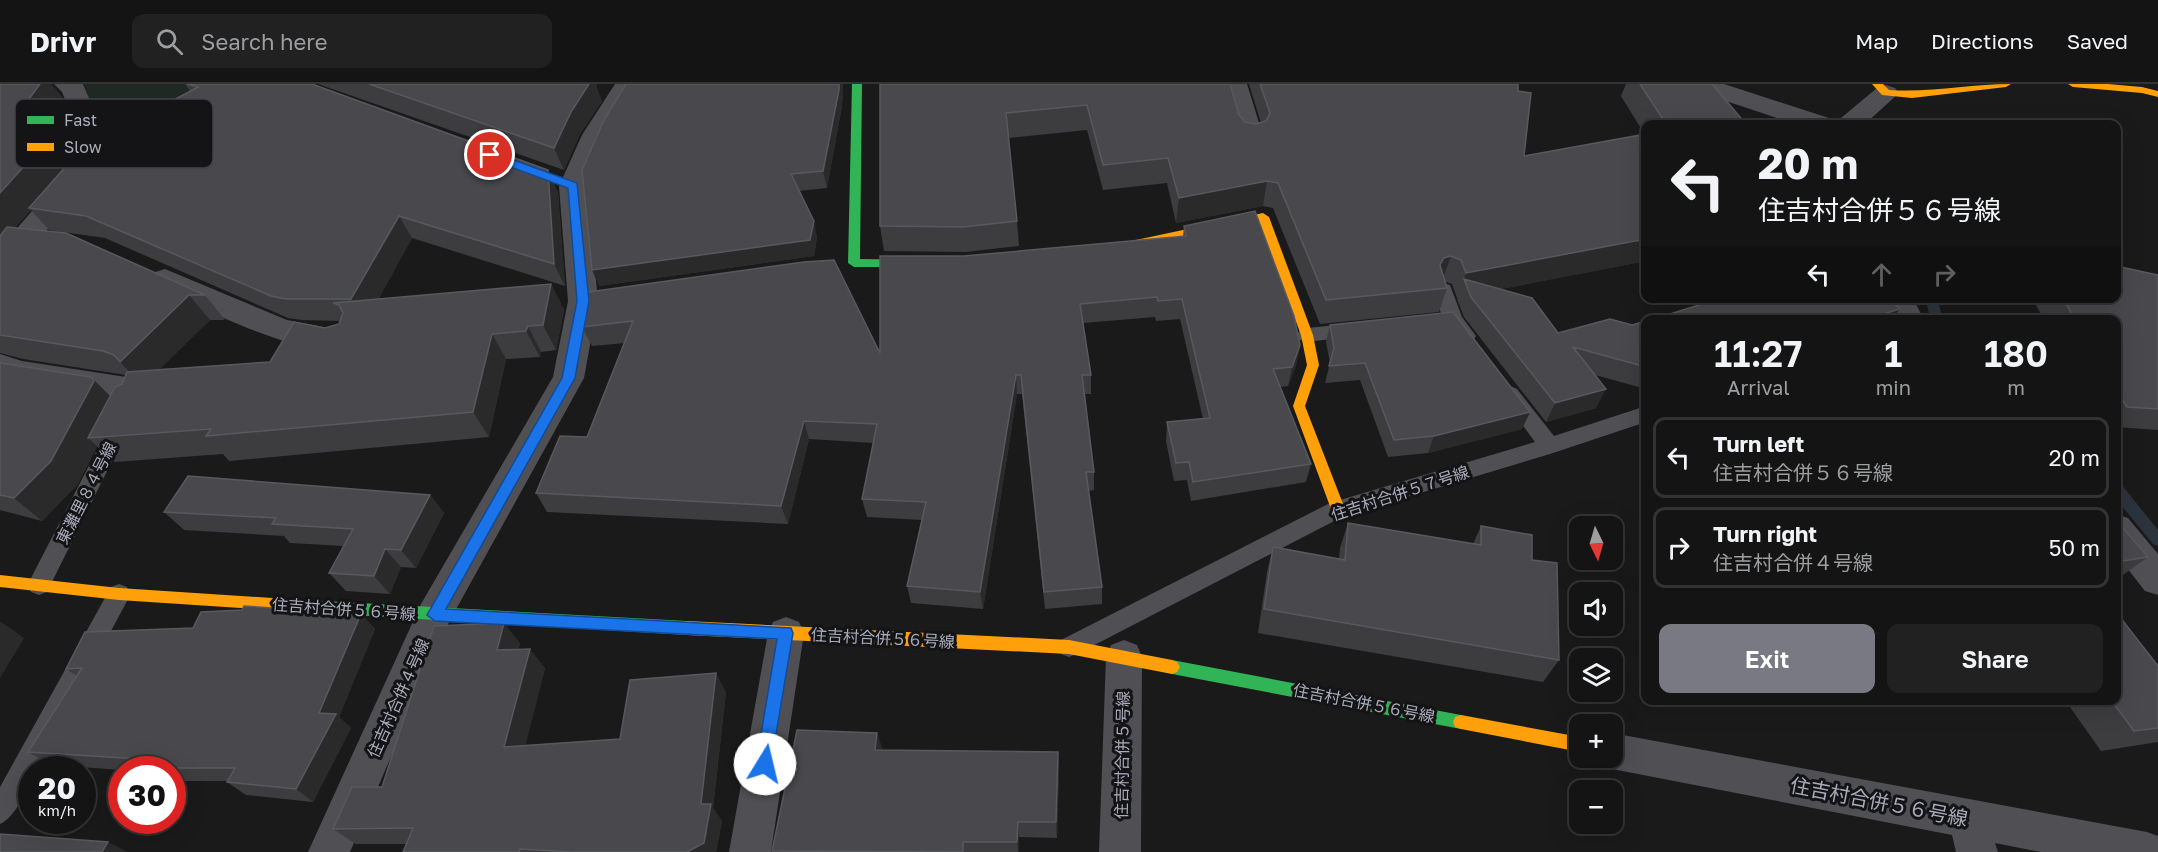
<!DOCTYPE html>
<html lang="en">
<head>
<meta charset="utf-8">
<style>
	:root { --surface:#141414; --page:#212122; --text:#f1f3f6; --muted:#9d9ea0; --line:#333334; --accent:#787983 }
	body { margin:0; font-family:"Golos Text","Noto Sans JP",sans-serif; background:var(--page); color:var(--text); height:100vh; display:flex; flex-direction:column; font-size:22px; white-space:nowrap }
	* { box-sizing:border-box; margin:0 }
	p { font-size:20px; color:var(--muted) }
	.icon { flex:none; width:33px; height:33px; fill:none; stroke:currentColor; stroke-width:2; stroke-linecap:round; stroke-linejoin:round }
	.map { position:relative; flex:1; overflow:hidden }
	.side { position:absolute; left:1641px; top:231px; width:480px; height:390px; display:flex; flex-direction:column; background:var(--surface); border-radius:12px; box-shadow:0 6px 24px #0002,0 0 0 2px var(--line) }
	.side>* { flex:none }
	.guide { position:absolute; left:1641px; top:36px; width:480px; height:183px; border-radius:12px; box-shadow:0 6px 24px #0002,0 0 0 2px var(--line); background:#141414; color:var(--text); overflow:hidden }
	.needle { width:39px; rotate:175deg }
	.controls { position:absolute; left:1569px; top:432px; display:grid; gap:12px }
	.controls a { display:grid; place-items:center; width:54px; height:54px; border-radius:12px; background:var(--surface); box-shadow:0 6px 24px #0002,0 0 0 2px var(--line); font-size:30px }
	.speed { position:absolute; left:18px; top:672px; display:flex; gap:12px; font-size:30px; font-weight:700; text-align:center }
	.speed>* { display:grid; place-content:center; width:78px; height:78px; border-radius:50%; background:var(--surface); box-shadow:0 6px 24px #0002,0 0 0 2px var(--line); line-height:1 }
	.speed small { font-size:15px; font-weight:400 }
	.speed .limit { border:9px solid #d22; background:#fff; color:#111 }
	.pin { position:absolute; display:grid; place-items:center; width:51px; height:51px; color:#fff; margin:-26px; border:3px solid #fff; border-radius:50%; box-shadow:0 2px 6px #0007 }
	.me { position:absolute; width:66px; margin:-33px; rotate:9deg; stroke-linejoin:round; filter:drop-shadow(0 0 4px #0008) }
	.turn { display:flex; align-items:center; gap:21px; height:126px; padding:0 18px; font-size:27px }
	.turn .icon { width:78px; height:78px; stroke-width:2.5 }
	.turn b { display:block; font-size:42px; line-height:51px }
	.lanes { display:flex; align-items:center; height:57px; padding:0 18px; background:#0003; justify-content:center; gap:30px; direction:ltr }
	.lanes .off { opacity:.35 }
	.eta { display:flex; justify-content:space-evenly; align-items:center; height:102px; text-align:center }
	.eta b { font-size:36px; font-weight:600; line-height:42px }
	.primary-button { display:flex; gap:12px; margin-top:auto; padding:12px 18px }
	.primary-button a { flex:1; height:69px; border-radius:12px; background:var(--accent); color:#fff; font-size:24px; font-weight:600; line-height:69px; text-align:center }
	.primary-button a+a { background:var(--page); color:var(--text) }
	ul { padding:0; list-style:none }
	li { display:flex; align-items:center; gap:18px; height:81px; margin:0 12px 9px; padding:0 6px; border:3px solid var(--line); border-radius:12px }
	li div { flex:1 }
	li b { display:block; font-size:22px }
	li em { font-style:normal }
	header { display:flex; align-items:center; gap:36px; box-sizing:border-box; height:84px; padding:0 30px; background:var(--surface); border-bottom:2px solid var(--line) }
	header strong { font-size:28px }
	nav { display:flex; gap:33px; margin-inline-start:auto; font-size:21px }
	.search { width:420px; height:54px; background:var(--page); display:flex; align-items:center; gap:15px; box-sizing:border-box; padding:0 21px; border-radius:12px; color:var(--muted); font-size:22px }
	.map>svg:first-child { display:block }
	.green { fill:#1f2822 }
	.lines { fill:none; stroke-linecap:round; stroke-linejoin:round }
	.stream { fill:#2b333d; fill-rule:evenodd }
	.lane { fill:#505054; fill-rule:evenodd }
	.street { fill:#505054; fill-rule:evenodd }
	.fast { fill:#30b455; fill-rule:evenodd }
	.slow { fill:#ff9f0a; fill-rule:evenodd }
	.wall { fill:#3d3d3f; fill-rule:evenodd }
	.shaded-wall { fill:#2a2a2b }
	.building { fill:#49494d; stroke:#58595e; stroke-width:1.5 }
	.route { fill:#1a73e8; stroke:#114b97; stroke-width:1.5 }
	.labels { text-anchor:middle; stroke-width:6; stroke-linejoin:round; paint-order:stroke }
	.street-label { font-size:16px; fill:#aaacbc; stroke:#141416 }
	.near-street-label { font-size:20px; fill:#aaacbc; stroke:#141416 }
	.key { fill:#141416; stroke:#414248; stroke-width:1.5 }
	.key-label { font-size:16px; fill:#aaacbc }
</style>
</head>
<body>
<header>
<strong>Drivr</strong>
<div class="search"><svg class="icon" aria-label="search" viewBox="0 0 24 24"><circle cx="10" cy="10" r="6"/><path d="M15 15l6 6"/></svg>Search here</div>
<nav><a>Map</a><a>Directions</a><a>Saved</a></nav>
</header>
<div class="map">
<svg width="2158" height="768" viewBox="0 0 2158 768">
	<rect width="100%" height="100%" fill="#1a1a1a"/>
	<path class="green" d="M84,0H203L118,55L105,56Z"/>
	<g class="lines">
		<path class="stream" d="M1925,214H1937L1943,236H1931Z
			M2116,399L2121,400L2158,446V462L2153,460L2116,415Z"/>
		<path class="lane" d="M1443,199L1450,201L1462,233L1476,252L1473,257H1459L1443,236L1434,206L1436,201Z
			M1357,239L1364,241L1367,246L1364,251L1307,258L1300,256L1297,251L1300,246L1307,244Z
			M1510,302L1517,305L1554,352L1646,322V338L1550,370L1344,432L1077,570L1069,573L1061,570L1057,563L1061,556L1330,419L1535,358L1500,310L1503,305Z
			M118,337L125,339L128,345L47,508L39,511L31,508L28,501L31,494L111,339Z
			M119,500L127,503L130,510L127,517L37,686H32C32,701 14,735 0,740V703L111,503Z"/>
		<path class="street" d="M54,0H83L114,72L84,102L10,190L0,193V164L64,90L87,70L62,8Z
			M615,0H639L608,51L587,102L598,217L584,294L449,538L350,768H308L421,520L553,293L568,217L559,102L582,51Z
			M1223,0H1247L1264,55L1260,61L1251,63L1242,61L1238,55Z
			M1687,0H1724L1829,34L1833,40H1795L1690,5Z
			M1886,1L1895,4L1899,9L1865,40H1837L1841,34L1877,4Z
			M165,185L287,236L344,247L348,255L344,263C299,276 198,221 155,202L150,195L155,188Z
			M1884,214H1913L1924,236H1894Z
			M0,270L22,277L126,293L137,297L150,315L145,324C132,328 125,326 116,315L21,300L0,293Z
			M2116,430L2128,434L2158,470V511L2145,507L2116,470Z
			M786,533L799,538L804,549L771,768H729L768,549L773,538Z
			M1124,556L1137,561L1142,573L1141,768H1099L1106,573L1111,561Z
			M1612,649L2147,748L2158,752V768H2041L1995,759L1998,768H1956L1952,751L1612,685L1598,680L1595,674H1612Z"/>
		<path class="fast" d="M852,0H862L860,175L925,176L929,177L931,180L929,183H854L848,179Z
			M287,515L687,537L692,539L694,544L692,549L687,551L287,527L282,526L280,521L282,516Z
			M1172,576L1461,631L1467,633L1469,638L1467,643L1461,645L1172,590L1167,588L1164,583L1167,578Z"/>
		<path class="slow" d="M1872,0H1883L1889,6C1930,9 1970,0 2011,0L2006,3L1912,14L1882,11Z
			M2068,0H2108L2142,3L2158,7V13L2142,9L2073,3Z
			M1263,129L1269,133L1313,251L1319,281L1305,322L1345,425L1343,429H1333L1331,425L1293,322L1307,281L1301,251L1259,138L1117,168L1111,164L1117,160Z
			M0,491L119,504L287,515L292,516L294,521L292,526L287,527L119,516L0,503Z
			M687,537L1069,556L1172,576L1177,578L1180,583L1177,588L1172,590L1069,570L687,551L682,549L680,544L682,539Z
			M1461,631L1580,653V668L1461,645L1455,643L1453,638L1455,633Z"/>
	</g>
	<path class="wall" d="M0,0H51L62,13L64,20L58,28L70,43L52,69L64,84L116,65L190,7L185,0H312L548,86L558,109L565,202L412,154L378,215L551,200L564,226L556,266L541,268L540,273L506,275L489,353L229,377L223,370L115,378L97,362L78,400L42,437L0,426V279L91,293L110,312L122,300L126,291L23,275L0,269ZM31,126L49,146L105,154L288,234L302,236L340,237L339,240L325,244L270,278L159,285L210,236H225L205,211L14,144Z
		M318,0H597L596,2L602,17L580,50L564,86Z
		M626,0H843L842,22L827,104L799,107L817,153L814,172L599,202Z
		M880,0L1239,31L1245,38L1255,40L1261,39L1249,0H1518L1524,72L1645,51L1621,12L1626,0H1640L1746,40H1646V177L1501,205L1558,249L1632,241L1646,237V305L1595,291L1596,324L1546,338L1464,233L1457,215L1458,214H1457L1452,200L1446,198L1447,204L1439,228L1320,240L1273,124L1263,122L1176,139L1167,99L1103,106L1087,46L1009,54L1017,137L1019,162L966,168L884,167L880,142Z
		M1184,142L1300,261L1296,281L1288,302L1280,303L1311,380L1306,398L1191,417L1187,396L1174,397L1166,357L1167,338L1203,335L1180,235L1156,237L1155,233L1083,239L1091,291V310H1085L1094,388V406L1088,407L1102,503V520L1045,525L1022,310H1017L983,525L911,519L907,502L922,436L867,433L862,415L874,359L809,355L788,440L547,428L536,409L587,353L625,259L592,262L582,243L589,208L880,269L964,172L1183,153Z
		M2158,191V346L2116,343V236H2044L2035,219L2034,214H2116Z
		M1330,241L1530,328L1522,345L1428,369L1388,373L1360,296L1325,299L1330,279L1326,258Z
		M430,411L444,429L416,484L401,483L390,510L346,507L329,489L344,462L290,459L284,452L184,446L164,428Z
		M2116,436L2148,473L2116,496Z
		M1348,439L1473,460L1481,442L1532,476L1559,576L1543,598L1258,549L1267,488L1273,463L1339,475L1340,464Z
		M361,530L375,545L339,633L351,644L313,718L246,711L227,698L228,697H172V686H122L51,681L28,668L77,592L66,585L193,544Z
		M520,559L518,565L545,584L525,661L620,655L726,608L713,724L722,737L716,768H403L406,760H356L333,745L382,703Z
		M2158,582V658L2101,667L2065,616H2116Z
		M883,666L1058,668L1059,685L1057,754L1019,753V768H772V767Z"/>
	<path class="shaded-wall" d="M34,0H51L62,13L64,20L58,28L70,43L52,69L66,85L29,124L31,126L0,161V109L19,60L26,19Z
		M574,0H597L596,2L602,17L580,50L564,86L554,64Z
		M839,0H843L842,22L827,104L823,87Z
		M548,86L558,109L565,202L554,180Z
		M1267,97L1263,122L1176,139L1179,114Z
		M399,132L412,154L367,237L351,215Z
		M814,137L817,153L814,172L599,202L592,186Z
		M1646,155V177L1470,211L1464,195L1457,214L1466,189Z
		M1451,172L1442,197L1440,181L1444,174Z
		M551,200L564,226L556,266L543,241Z
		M189,211L210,236L143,302L120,278Z
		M1900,225L1891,236H1865Z
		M528,242L541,268L540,273L526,247Z
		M492,250L506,275L489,353L473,328Z
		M1300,261L1296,281L1288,302L1292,283Z
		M1016,291L1017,310L983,525L980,508Z
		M91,293L119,321L88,354L97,362L78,400L42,437L14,414Z
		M1606,305L1596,324L1546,338L1555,319Z
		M1530,328L1522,345L1428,369L1434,352Z
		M804,337L809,355L788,440L781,422Z
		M430,411L444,429L416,484L401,466Z
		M385,465L401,483L390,510L374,492Z
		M361,530L375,545L339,633L351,644L313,718L296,705L319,629Z
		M0,537L24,554L0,594Z
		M504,539L520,559L513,585L497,566Z
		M530,565L545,584L521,680L504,663Z
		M716,589L726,608L713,724L722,737L716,768H687L701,720Z
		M877,649L883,666H875Z
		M1058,668L1059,685L1057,754L1056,738Z
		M1018,738L1019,753V768H1018L1017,758Z
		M108,758L128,768H102Z"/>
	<path class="building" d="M0,0H40L26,19L50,18L19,60H44L0,109Z
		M187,0H312L548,86L554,180L399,132L351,215H286L271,212L86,132L29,124L67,81L86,64L116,65L142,33L198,3Z
		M369,0H589L571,28L554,64Z
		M626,0H839V6L823,87L791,90L814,137L810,156L592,186L582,86L604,36Z
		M880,0H1230L1239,31L1245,38L1255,40L1266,37L1270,29L1260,0H1518V7L1531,9L1524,72L1646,50V155L1466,189L1461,176L1451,172L1444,174L1440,181L1447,204L1326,216L1278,99L1267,97L1179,114L1168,74L1103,81L1087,21L1006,29L1017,137L963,143L880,142Z
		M1640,0H1712L1746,40H1666Z
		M1255,127L1294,232L1300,261L1292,283L1273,285L1311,380L1193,398L1189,378L1176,379L1167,338L1210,334L1182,215L1158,217L1157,213L1080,220L1091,291H1082L1094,388H1086L1102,503L1044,508L1021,291H1016L980,508L907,502L926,418L862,415L877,340L804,337L781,422L536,409L560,352L587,353L633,237L582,243L589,208L804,178L834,176L880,269V172H964L1186,152L1184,142Z
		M7,143L66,149L205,211H189L120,278L114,271L103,267L0,251V152Z
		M2116,182L2158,191V325L2127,323L2116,306V236H2075L2063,214H2116Z
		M1464,195L1532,214L1558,249L1610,235L1632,241L1646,237V283L1573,263L1606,305L1555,319L1471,213Z
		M551,200L543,241L528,242L526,247L492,250L473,328L206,352L211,345L88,354L115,303L122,300L127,288L270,278L294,238L325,244L339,240L343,229L339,221L333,219Z
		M1721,214H1889L1900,225L1865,236H1651Z
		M1453,228L1530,328L1434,352L1394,356L1365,279L1329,282L1334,264L1330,241Z
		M0,279L91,293L94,297L51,377L14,414L0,411Z
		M188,392L430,411L401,466L385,465L374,492L329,489L353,445L272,440L276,434L164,428Z
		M2116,436L2148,473L2116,478Z
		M1348,439L1481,461V442L1532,451V476L1557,479L1559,576L1264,525L1273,463L1345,476Z
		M244,522L361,530L319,629L336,630L296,705L227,698L235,684H153L156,676L28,668L82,584L66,585L85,548L193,544L201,528L242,526Z
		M2116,528L2158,582V644L2134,647L2111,616H2116Z
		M504,539L497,566L530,565L504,663L620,655L630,596L716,589L701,720H711L704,759L687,768H572L520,765L519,768H403L413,744L333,745L352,703H382L434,542Z
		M797,646L877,649L875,666L1058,668L1056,738H1018L1017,758H963V768L772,767Z
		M0,750L108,758L102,768H0Z"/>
	<path class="route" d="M486,69H494L577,99L589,217L575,294L446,525L791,544L793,549L770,686L765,688L759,686L756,680L777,555L435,537L427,531L562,294L577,217L568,104L486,74Z"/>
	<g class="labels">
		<g class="street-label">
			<text transform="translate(86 409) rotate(-63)" y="6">東灘里８４号線</text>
			<text transform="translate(1400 409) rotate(-18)" y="6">住吉村合併５７号線</text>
			<text transform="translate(344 525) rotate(4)" y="6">住吉村合併５６号線</text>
			<text transform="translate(883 554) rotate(3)" y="6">住吉村合併５６号線</text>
			<text transform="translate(398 614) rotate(-66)" y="6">住吉村合併４号線</text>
			<text transform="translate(1364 619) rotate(11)" y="6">住吉村合併５６号線</text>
			<text transform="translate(1122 671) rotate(-89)" y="6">住吉村合併５号線</text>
		</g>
		<g class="near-street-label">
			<text transform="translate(1879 718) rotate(11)" y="7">住吉村合併５６号線</text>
		</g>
	</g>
	<rect x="15" y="15" width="198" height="69" rx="9" class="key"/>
	<rect x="27" y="32" width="27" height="8" fill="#30b455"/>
	<rect x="27" y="59" width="27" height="8" fill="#ff9f0a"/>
	<g class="key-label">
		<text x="64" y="42">Fast</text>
		<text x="64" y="69">Slow</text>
	</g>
</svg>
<div class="controls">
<a><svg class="needle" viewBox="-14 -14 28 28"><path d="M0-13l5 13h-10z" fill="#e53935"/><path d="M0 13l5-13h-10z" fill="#9d9ea0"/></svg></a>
<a><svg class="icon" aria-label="sound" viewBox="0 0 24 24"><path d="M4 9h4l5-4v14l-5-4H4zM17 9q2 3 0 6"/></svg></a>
<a><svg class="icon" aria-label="layers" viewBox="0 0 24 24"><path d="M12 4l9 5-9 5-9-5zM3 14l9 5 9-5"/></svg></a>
<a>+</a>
<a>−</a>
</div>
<div class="speed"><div>20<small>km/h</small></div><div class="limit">30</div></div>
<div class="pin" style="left:490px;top:71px;background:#d93025"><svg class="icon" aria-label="arrive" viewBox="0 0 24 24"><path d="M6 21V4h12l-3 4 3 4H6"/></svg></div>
<svg class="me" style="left:765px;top:680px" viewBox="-20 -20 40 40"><circle r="19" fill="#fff"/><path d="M0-13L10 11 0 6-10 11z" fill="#1a73e8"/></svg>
<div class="guide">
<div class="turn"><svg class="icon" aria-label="left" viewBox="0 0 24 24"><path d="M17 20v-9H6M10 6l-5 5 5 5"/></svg><div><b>20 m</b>住吉村合併５６号線</div></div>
<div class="lanes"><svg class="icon" aria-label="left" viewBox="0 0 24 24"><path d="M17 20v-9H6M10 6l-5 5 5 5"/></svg><svg class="icon off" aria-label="ahead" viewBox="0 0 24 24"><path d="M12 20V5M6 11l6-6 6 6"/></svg><svg class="icon off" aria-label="right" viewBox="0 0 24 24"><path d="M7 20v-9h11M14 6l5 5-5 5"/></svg></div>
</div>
<section class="side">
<div class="eta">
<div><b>11:27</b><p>Arrival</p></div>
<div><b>1</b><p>min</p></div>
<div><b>180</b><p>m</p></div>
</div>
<ul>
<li><svg class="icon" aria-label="left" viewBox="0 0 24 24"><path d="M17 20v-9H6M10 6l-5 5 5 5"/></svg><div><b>Turn left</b><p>住吉村合併５６号線</p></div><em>20 m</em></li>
<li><svg class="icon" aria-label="right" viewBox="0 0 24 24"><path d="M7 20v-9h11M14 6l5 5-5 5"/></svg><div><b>Turn right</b><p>住吉村合併４号線</p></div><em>50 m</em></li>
</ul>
<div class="primary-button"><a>Exit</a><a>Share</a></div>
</section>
</div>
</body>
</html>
